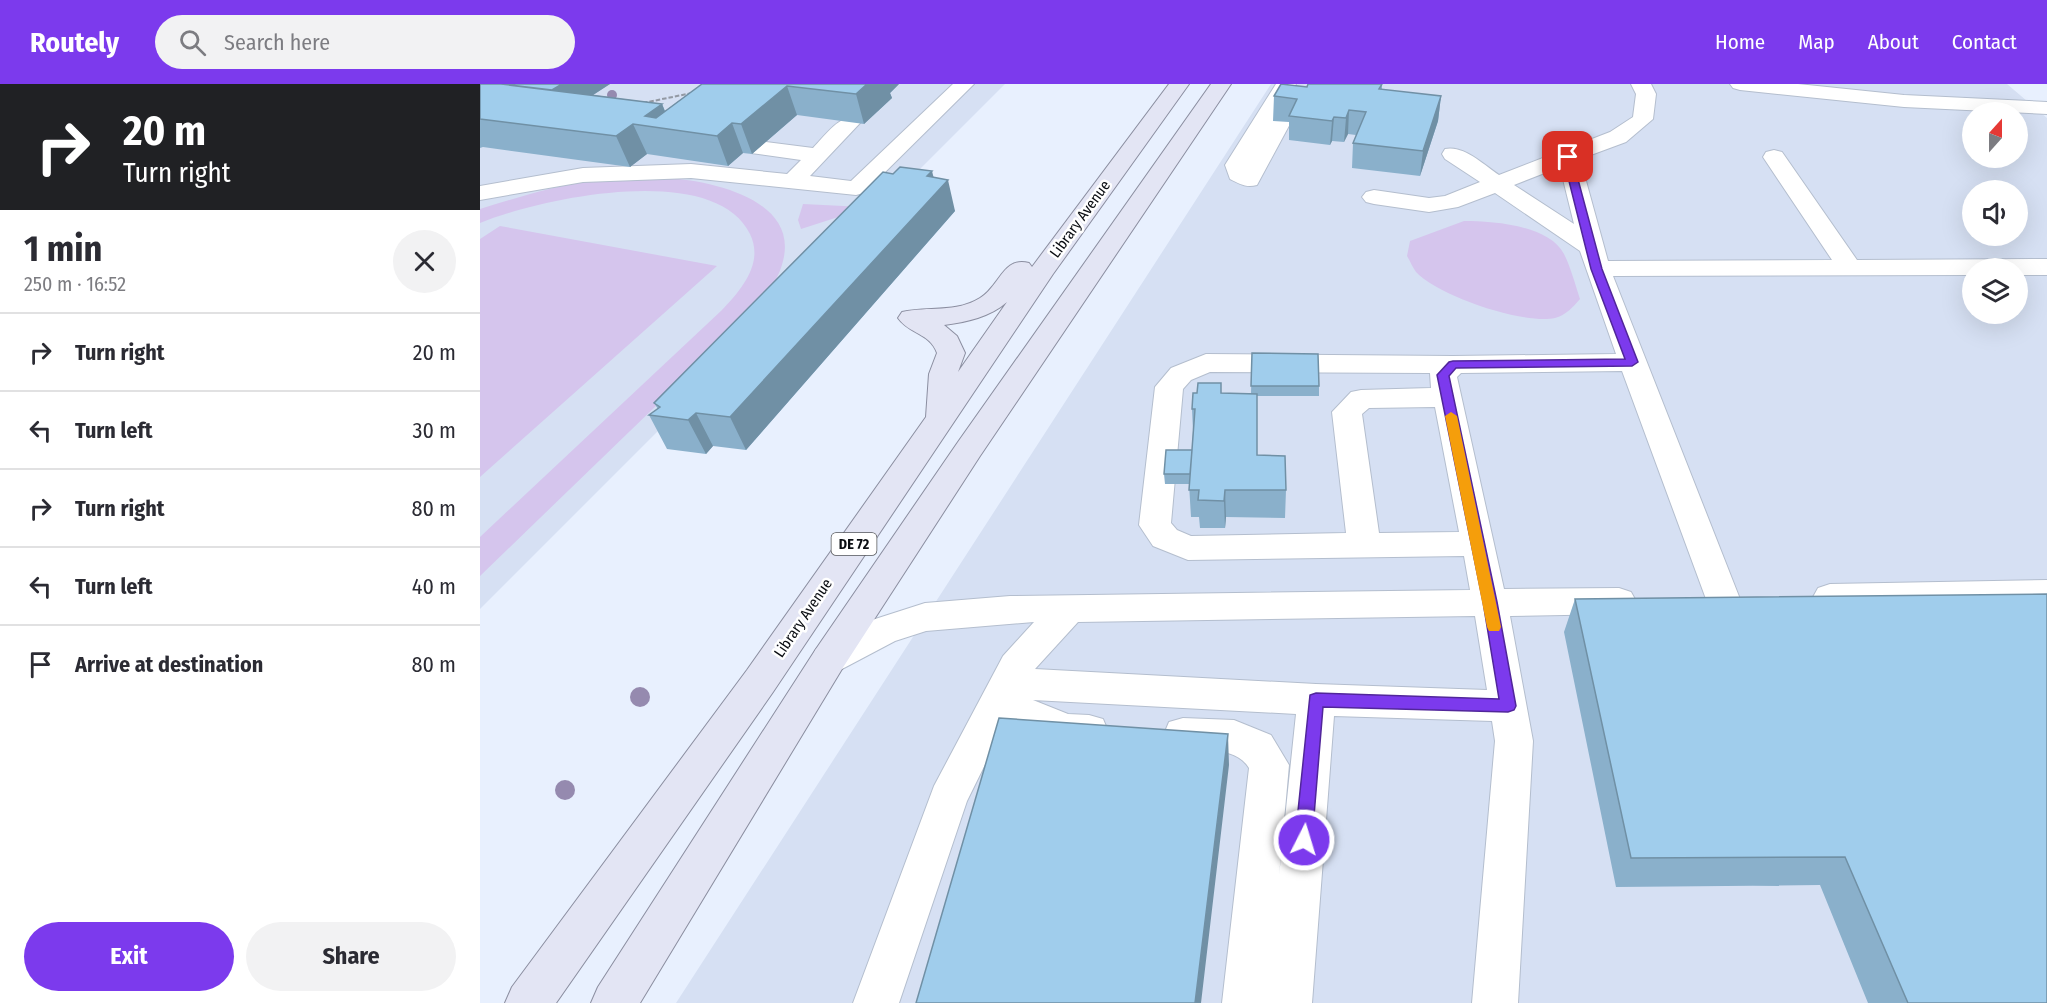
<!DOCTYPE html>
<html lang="en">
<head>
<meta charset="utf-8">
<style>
	:root { --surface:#fff; --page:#f2f2f3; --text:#2b2b33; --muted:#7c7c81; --line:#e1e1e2; --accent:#7c3aed }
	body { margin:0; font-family:"Fira Sans Condensed",sans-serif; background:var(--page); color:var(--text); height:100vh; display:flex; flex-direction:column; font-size:22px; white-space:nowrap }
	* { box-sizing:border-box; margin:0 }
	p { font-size:20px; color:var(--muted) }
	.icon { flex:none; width:33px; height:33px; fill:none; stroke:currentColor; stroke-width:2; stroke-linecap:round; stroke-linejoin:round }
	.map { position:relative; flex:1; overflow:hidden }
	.panel { display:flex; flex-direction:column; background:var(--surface); width:480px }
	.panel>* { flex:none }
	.guide { background:#202124; color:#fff; overflow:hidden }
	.needle { width:39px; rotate:21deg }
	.tools { position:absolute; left:1482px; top:18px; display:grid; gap:12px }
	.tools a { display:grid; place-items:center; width:66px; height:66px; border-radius:50%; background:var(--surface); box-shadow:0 6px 24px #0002; font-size:30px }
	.pin { position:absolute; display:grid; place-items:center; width:51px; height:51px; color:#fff; margin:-26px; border-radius:12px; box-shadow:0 3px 9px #0006 }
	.me { position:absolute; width:66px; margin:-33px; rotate:5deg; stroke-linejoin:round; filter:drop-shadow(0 0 4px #0008) }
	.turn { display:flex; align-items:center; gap:21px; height:126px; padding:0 24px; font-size:27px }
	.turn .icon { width:78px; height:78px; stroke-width:2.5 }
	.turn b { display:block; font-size:42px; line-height:51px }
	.round { display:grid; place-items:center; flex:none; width:63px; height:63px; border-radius:32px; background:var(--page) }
	.overview { display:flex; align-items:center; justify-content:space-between; height:102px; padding:0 24px }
	h1 { font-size:36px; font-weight:700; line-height:45px }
	.cta { display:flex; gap:12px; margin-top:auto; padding:12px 24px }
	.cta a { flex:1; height:69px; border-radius:36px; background:var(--accent); color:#fff; font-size:24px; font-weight:700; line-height:69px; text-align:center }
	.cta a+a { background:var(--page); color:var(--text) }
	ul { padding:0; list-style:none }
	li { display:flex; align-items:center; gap:18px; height:78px; padding:0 24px; border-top:2px solid var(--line) }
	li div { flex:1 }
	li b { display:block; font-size:22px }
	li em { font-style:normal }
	header { display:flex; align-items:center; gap:36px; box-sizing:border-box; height:84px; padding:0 30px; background:var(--accent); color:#fff }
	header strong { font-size:28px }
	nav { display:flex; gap:33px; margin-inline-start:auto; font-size:21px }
	.search { width:420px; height:54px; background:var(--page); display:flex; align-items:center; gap:15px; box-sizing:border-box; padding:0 21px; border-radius:33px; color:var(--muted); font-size:22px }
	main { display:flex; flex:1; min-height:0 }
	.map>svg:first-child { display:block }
	.built { fill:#d6e0f3; fill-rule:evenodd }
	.green { fill:#d5c5ed }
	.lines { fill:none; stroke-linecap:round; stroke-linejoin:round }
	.minor-casing { stroke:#b4bece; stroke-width:2 }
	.major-casing { stroke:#8b8ea0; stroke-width:2 }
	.path { stroke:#9399a3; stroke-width:2; stroke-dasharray:4.5 2; stroke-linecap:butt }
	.minor { fill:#fff; fill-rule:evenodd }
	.major { fill:#e3e5f4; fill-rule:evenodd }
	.tree { fill:#958aaf }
	.wall { fill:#8ab0cb }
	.shaded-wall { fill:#7090a5 }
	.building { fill:#a0cdec; stroke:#7090a5; stroke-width:1.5 }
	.route { fill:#7c3aed; stroke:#51269a; stroke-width:1.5 }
	.slow { fill:#f59e0b }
	.labels { text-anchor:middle; stroke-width:5; stroke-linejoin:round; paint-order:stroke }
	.shield { fill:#fff; stroke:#545659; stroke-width:1.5 }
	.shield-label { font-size:14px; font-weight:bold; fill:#0a0d12 }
	.street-label { font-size:15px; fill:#0a0d12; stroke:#fff }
</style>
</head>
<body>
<header>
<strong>Routely</strong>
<div class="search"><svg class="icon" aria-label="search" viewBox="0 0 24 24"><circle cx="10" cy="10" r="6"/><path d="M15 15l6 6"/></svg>Search here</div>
<nav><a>Home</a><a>Map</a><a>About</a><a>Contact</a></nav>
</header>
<main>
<section class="panel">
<div class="guide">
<div class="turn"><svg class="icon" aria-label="right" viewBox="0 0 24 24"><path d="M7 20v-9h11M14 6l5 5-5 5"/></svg><div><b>20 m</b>Turn right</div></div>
</div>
<div class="overview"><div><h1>1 min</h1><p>250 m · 16:52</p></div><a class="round"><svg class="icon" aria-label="close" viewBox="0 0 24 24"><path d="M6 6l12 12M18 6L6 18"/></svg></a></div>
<ul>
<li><svg class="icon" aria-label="right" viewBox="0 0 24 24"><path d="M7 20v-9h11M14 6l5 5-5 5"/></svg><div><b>Turn right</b></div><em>20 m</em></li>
<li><svg class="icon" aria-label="left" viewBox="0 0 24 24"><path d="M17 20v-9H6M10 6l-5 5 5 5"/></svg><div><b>Turn left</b></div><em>30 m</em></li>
<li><svg class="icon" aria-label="right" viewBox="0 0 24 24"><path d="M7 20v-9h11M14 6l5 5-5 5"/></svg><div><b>Turn right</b></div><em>80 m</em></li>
<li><svg class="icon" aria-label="left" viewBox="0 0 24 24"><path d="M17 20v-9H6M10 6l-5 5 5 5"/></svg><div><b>Turn left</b></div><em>40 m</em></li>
<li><svg class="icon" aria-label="arrive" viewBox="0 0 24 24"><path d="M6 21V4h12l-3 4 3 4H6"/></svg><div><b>Arrive at destination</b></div><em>80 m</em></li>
</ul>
<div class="cta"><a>Exit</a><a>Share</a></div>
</section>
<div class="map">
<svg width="1567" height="919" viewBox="0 0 1567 919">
	<rect width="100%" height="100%" fill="#e8f0fe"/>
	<path class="built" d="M0,0H525L0,525Z
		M791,0H1527L1567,34V919H196ZM1492,28H1538V74H1492ZM1492,106H1538V152H1492ZM1492,184H1538V230H1492Z"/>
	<path class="green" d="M188,94C231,97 319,115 303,177C298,199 282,215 269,232L0,492V453L242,226C262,205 284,179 270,150C234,76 58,115 0,139V125C39,113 77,101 118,96C141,94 165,95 188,94Z
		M323,120L384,123L383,125L321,145L318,136Z
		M984,137C1013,137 1069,141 1084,170C1091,184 1095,200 1100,215C1093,223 1086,231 1075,234C1044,241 958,212 936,188C933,184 930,177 927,172L930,157Z
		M20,142L237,182L0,393V155Z"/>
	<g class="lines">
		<g class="minor-casing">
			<path id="minor" d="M473,0H494L384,109L376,111L211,94L103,98L0,116V102L103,84L211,80L307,90L321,76L271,69L268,64L271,59L279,57L333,64C345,52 360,29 378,34L381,38L330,92L371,97Z
				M796,0H816L796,33L808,34L811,38L777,101C766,104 760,100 750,95L745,81Z
				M1151,0H1171L1176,10L1173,35L1146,58L1100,75L1128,177L1352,176L1283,73L1286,68L1294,66L1302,68L1377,176L1567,175V191H1538V184H1492V191L1133,192L1260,515L1255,524L1243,528L1231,524L1226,515L1142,287L981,289L977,293L1024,505L1139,504L1151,508L1156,517L1151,526L1139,530L1030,532L1053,657L1038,919H992L1015,657L1012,637L854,632L832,919H742L769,684C753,658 715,671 689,662L684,650L689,638L703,634L754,636L791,651L809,681L799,792L816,630L553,616L588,630L609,631L623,635L628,647L623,659C589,670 558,651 526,638L487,717L419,919H373L454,702L523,572L554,538L446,547L415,557L362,585L349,590L336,585L331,575L336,565L389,537L445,519L530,512L990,506L984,472L708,476L673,462L659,441L675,303L691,284L726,270L973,272L1136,270L1100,167L1015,109L978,123L949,128L894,120L886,118L882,113L886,108L894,106L949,114L965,112L1000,98L965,75L962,70L965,65C984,61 1004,81 1019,91L1130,48L1153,33L1156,10ZM1080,83L1094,140L1034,101ZM730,288L950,289L951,304L881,306L871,308L852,328L866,449L711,452L697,446L691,439L703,305L711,296ZM955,323L979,448L899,449L882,330L889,324ZM995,532L1007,606L836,600L555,585L598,538Z
				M1250,0H1318L1424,11L1567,18V30L1424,23L1260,6L1253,4Z
				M1567,496V522L1350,526L1338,522L1333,513L1338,504L1350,500Z"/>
		</g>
		<g class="major-casing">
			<path id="major" d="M689,0H709L573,190L293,608L76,919H25L32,903L267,586L446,333L449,290L457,269C450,249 429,250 418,234L422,228C448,222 476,229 500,214C520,202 523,172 549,179L552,183ZM527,218L478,288L485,269L477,252L464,241C487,238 510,233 527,218Z
				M731,0H751L500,372L362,585L160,919H111L118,903L336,565L478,358Z"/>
		</g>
		<path class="path" d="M163,19L212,9"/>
		<use href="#minor" class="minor"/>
		<use href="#major" class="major"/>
	</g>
	<g class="tree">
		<circle cx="132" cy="11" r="5"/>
		<circle cx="160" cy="613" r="10"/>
		<circle cx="85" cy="706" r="10"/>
	</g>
	<path class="wall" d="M0,0H130L113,11L182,20L185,27L222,0H419L410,9L412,14L384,40L317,31L272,70L263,69L248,82L167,70L150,83L3,63L0,64Z
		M902,0V6L961,12L958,37L940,92L872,84L873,59L876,51L868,50L864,58L852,57L850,61L809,56V38L793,37L794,12L827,3Z
		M454,93L475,127L266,366L233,362L226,370L187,365L169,331L178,325L174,319Z
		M772,269L839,302V312H777V371L806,406L805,434L746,433L745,444H720L719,433H711L709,400H685L684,390L712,366L713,347L712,325L742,309L771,310Z
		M1095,515L1567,919H1388L1340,801L1136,803L1084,548Z"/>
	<path class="shaded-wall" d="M82,0H130L79,33L68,9Z
		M387,0H419L410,9L412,14L384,40L376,10Z
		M307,2L317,31L272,70L261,40Z
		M961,12L958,37L940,92L943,67Z
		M182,20L192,45L165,32Z
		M869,26L868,50L864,58L866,34Z
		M854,33L852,57L850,61L852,37Z
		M252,39L263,69L248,82L237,52Z
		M153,40L167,70L150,83L136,52Z
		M452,87L457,107L468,96L475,127L266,366L250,333L447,92Z
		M216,329L233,362L226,370L208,336Z
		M745,406L746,433L745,444L744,417Z
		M748,650L749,681L721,919H715Z"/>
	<path class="building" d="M0,0H21L182,20L165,32L176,34L222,0H387L376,10L307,2L261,40L252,39L237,52L153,40L136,52L0,35Z
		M21,0H82L72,6Z
		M801,0L827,3L828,0H902L899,5L961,12L943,67L873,59L886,28L869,26L866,34L854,33L852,37L809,32L817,15L794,12Z
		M420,83L452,87L447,92L468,96L250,333L216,329L208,336L169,331L180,323L174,319L403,88L413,90Z
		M772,269L838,270L839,302H771Z
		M718,299H741V309L777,310V371L805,372L806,406H745L744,417L718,416L719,406H709L715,325H712L713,309H717Z
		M686,366H712L710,390H684Z
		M1567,510V919H1428L1365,773L1151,774L1095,515Z
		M519,634L748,650L715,919H436Z"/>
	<path class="route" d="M1088,70L1092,73L1122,185L1158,278L1152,282L976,284L969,292L1017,518L1036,622L1034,626L1028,628L843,623L832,756L830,761L824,764L817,761L815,756L830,611L836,609L1019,615L1003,518L957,291L969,278L973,277L1145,275L1111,185L1083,73Z"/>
	<path class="slow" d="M971,328L977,332L1021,543L1019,547H1009L1007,543L965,332Z"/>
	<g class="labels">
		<rect class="shield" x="351.5" y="449" width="45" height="22" rx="4.5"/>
		<g class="shield-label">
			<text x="374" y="465">DE 72</text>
		</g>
		<g class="street-label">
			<text transform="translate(600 135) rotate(-54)" y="5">Library Avenue</text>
			<text transform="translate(323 534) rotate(-56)" y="5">Library Avenue</text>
		</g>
	</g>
</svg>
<div class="tools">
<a><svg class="needle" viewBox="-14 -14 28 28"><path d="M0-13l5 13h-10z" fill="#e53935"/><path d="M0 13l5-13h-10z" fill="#7c7c81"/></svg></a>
<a><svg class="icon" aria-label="sound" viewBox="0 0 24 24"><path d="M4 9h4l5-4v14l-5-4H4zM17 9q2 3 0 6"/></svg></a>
<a><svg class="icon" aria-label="layers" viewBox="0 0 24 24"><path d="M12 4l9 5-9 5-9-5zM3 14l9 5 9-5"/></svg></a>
</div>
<div class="pin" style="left:1088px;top:73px;background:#d93025"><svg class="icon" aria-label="arrive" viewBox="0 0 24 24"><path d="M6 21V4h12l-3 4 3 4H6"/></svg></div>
<svg class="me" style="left:824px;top:756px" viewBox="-20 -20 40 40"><circle r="17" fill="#7c3aed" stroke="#fff" stroke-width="3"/><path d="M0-11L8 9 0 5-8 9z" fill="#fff"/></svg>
</div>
</main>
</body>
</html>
